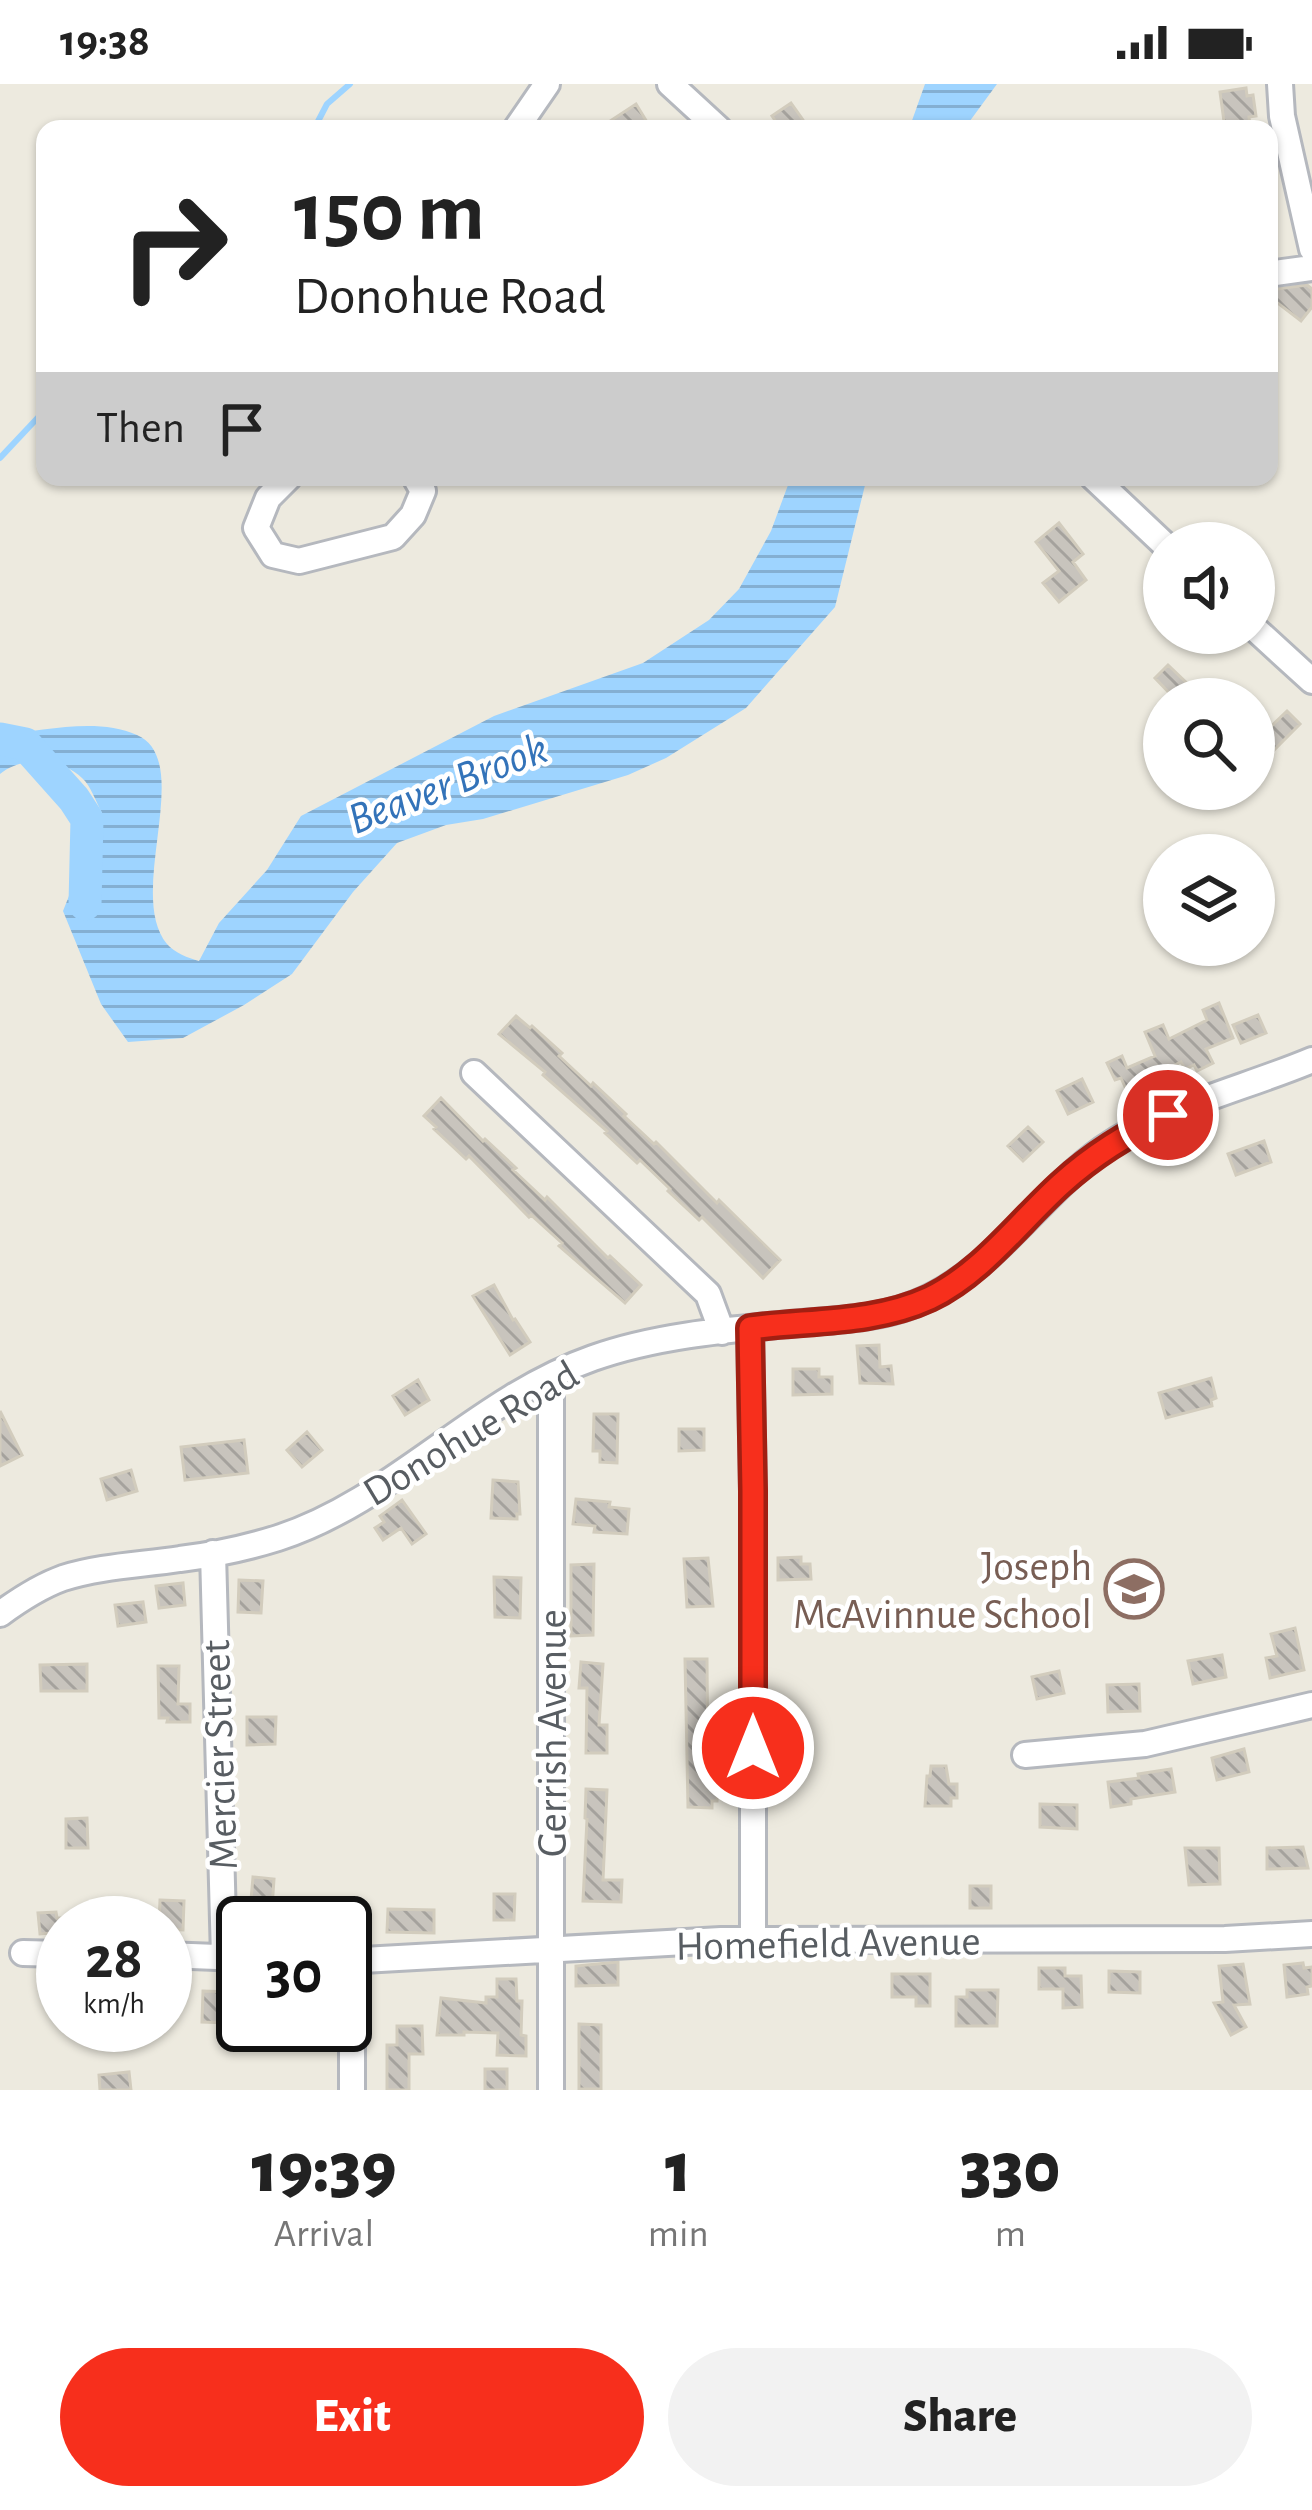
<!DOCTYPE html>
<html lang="en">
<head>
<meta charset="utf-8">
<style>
	:root { --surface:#fff; --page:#f2f2f2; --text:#222; --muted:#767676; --accent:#f72f1c }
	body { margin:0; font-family:"Alegreya Sans",sans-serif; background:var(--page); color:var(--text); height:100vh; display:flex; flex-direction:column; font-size:45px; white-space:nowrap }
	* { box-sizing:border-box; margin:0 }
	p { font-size:39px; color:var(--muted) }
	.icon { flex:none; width:66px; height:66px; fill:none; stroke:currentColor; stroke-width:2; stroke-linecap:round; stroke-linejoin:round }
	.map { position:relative; height:2006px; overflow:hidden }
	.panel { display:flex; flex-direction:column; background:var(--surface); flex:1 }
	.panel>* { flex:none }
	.top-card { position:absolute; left:36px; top:36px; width:1242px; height:366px; border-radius:24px; box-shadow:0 3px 9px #0004; background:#fff; color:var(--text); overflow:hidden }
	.tools { position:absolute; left:1143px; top:438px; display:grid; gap:24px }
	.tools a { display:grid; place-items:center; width:132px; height:132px; border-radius:50%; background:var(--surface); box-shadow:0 3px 9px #0004; font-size:60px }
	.speed { position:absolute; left:36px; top:1812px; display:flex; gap:24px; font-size:60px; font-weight:700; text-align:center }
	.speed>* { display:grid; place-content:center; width:156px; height:156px; border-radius:50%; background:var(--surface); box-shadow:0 3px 9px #0004; line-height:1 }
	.speed small { font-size:30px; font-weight:400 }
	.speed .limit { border:6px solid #111; border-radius:18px; background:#fff; color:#111 }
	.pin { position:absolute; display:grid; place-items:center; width:102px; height:102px; color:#fff; margin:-51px; border:6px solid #fff; border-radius:50%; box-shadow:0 3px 12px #0007 }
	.me { position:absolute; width:132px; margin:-66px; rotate:0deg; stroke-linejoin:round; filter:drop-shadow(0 0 9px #0008) }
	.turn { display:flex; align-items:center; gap:42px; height:252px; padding:0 60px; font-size:54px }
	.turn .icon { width:156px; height:156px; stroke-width:2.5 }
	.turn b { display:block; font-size:84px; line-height:102px }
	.then { display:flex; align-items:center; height:114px; padding:0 60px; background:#0003; gap:24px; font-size:45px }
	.eta { display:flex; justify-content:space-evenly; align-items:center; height:204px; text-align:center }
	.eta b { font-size:72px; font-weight:800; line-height:84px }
	.primary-button { display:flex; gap:24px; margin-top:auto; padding:24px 60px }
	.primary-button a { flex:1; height:138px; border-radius:72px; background:var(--accent); color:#fff; font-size:48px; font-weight:800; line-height:138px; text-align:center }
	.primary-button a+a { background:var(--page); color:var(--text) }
	.status { display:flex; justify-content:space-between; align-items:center; height:84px; padding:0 60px; background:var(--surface); direction:ltr }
	.status svg { height:33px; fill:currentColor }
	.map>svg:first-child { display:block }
	.water { fill:url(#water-rules) }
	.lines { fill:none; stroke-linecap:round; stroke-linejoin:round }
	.stream { stroke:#9ed4ff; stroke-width:6 }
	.river { stroke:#9ed4ff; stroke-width:33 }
	.building { fill:url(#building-back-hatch); stroke:#d2ccbd; stroke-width:3 }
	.minor-casing { stroke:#b5b8be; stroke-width:30 }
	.minor { stroke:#fff; stroke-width:24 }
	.route-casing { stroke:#a11f12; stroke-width:30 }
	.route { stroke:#f72f1c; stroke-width:21 }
	.labels { text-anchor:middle; stroke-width:9; stroke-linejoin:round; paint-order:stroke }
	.street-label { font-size:42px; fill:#585d62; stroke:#fff }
	.education-label { font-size:42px; fill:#785e54; stroke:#fff; text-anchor:end }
	.water-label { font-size:45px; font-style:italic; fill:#3373b9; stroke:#fff }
</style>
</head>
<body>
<div class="status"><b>19:38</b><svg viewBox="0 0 49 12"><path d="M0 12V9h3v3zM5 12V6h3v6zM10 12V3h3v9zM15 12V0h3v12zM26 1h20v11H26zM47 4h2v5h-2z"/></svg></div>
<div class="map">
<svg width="1312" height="2006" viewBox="0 0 1312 2006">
	<defs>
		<pattern id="water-rules" width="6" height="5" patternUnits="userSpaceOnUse" patternTransform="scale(3)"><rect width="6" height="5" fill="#9ed4ff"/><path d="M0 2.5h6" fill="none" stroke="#84afd2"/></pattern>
		<pattern id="building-back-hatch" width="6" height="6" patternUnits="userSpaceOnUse" patternTransform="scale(3)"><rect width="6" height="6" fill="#c8c4bd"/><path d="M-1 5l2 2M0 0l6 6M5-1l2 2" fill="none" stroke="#a5a29d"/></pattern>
	</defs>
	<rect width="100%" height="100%" fill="#edeadf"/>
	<path class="water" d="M925,0H997L964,45H909Z
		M791,393H867L835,523L746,624L666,674L628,691L483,735L446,741L397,759L353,808L292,890L244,921L183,954L128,958L101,920L63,827L102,729C96,718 91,702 82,694C60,673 22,672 0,690V651C43,647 97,633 137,651C196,677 125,810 167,860C175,869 188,874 199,877L219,839L267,786L301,732L494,632L643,579L709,536L739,505L771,447Z"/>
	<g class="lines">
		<path class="stream" d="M314,45L327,20L350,0
			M0,374L45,326"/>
		<path class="river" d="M0,655L25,660L74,715L87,735L85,820"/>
	</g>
	<path class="building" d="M1246,4L1247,12L1253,11L1256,32L1249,33L1250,41L1225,45L1220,8Z
		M791,19L801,33L809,45H781L772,32Z
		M636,20L647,38L636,45H598Z
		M1307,201L1312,205V223L1301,237L1271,214L1277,205Z
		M1059,439L1083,470L1073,478L1086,496L1059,518L1043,499L1059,487L1036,458Z
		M1168,581L1191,603L1178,615H1175L1155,594Z
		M1287,627L1300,640L1272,668L1259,654Z
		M1219,919L1233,954L1206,965L1213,979L1197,987L1194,981L1185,985L1181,978L1126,1005L1121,994L1115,996L1107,979L1122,972L1127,984L1155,972L1145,948L1163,941L1169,955L1207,936L1203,926Z
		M1258,931L1266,949L1241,959L1233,941Z
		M516,932L530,944L532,942L562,969L559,972L591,1002L593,999L626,1030L624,1032L654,1060L656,1058L717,1119L719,1116L780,1176L763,1194L702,1133L699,1136L668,1107L670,1105L640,1076L637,1079L605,1049L607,1047L543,991L545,988L499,950Z
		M1082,995L1093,1018L1068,1030L1057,1007Z
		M441,1014L483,1057L485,1055L516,1084L513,1086L545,1116L547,1113L608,1174L610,1172L641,1201L625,1219L559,1162L562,1159L531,1131L529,1133L469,1072L466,1075L434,1045L436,1043L424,1032Z
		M1028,1043L1043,1058L1023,1077L1008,1062Z
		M1264,1057L1271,1078L1236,1091L1228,1070Z
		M494,1201L513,1236L515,1235L530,1258L510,1271L473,1212Z
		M879,1261L880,1283L891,1282L893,1300L860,1299L857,1262Z
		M793,1285H819V1293H832V1310L793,1311Z
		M1211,1294L1216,1314L1211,1316L1212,1322L1166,1334L1159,1309Z
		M418,1296L429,1316L405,1331L393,1312Z
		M0,1327L22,1371L0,1382Z
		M594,1330H618L617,1379L600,1378V1367H593Z
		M679,1345H704V1366L679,1367Z
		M307,1348L322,1366L302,1383L287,1366Z
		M244,1356L248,1389L185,1396L181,1363Z
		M131,1386L137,1407L107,1416L101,1395Z
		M493,1396L518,1398L520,1430H517V1435L491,1434Z
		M576,1415L610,1418L609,1423L629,1425L627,1450L594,1448L595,1442L573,1440Z
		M402,1416L426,1450L412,1460L401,1444L383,1456L375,1444L384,1438L380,1432Z
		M801,1473V1480H810L811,1495L778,1496V1474Z
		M708,1474L713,1522L687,1523L684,1475Z
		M594,1480L593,1551L571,1552V1481Z
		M494,1493L521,1494L520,1534L495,1533Z
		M239,1496L263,1497L261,1529L238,1528Z
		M183,1499L185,1521L159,1524L156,1502Z
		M143,1518L146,1538L118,1542L115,1521Z
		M1295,1544L1304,1586L1270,1594L1266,1574L1277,1572L1271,1550Z
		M1222,1571L1226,1593L1193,1600L1188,1577Z
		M685,1575H707L708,1696H718L717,1717H712V1724L688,1723Z
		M581,1578L603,1580L599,1641H607V1669H586L587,1604H579Z
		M87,1580V1607H41L40,1581Z
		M158,1582H179L178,1620H190V1638H167L168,1634H159Z
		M1059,1587L1064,1609L1037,1615L1032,1593Z
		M1139,1600L1140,1627L1108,1628L1107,1601Z
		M247,1633H276L275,1660L247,1661Z
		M1244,1665L1249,1688L1217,1696L1212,1674Z
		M931,1682H946L949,1700H957V1714H951V1722H925L927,1692H930Z
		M1171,1685L1175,1708L1131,1715V1720L1111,1723L1108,1698L1139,1694L1138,1690Z
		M586,1705L607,1706L603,1796H622L621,1818L583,1817L587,1735L585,1734Z
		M1040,1720L1077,1721V1745L1040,1743Z
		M87,1734L88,1764H66V1735Z
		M1303,1763L1308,1784L1267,1785V1764Z
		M1185,1764H1219L1220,1800L1189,1801Z
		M253,1793L274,1795L271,1839H249Z
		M970,1802H991V1824H970Z
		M494,1810H515L514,1836H494Z
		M160,1816L184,1817L183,1846L165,1845V1839H159Z
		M300,1825H334V1839H300Z
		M388,1825L434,1826V1849L387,1848Z
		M56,1828L57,1834H63V1848L40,1850L38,1829Z
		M618,1878V1901L576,1902V1882Z
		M1303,1879L1304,1884L1312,1883V1902L1307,1903L1308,1910L1287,1913L1284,1881Z
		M1243,1880L1250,1920L1234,1921L1246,1943L1231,1951L1214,1919L1223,1918L1219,1882Z
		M1039,1884H1065V1892H1081L1082,1923L1063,1924V1905H1039Z
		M1109,1887L1140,1888V1909L1109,1908Z
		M892,1890H930V1922H916V1913H892Z
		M497,1895H516L517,1917H522L521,1951L526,1952V1972L497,1971L498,1949L464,1948V1951H437L441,1914L486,1919V1913H497Z
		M967,1906H998L997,1942H956V1913H967Z
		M203,1907L229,1908L228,1939L202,1938Z
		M579,1940L601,1941V2005H579Z
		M397,1942H422L423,1970H409V2006H387V1961H397Z
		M485,1985H507V2006H485Z
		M129,1988L131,2006H100L99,1991Z"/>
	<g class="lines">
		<g class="minor-casing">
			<path id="minor" d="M670,0L719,45
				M1280,0L1282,32L1312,165
				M516,45L547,0
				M1275,189L1312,184
				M289,393L268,414L256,444L273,471L299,477L393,453L413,431L423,407L415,393
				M1093,393L1164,460
				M1254,544L1312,597
				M474,989L708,1210L722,1248
				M750,1245L753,1407V1856
				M551,1292V2006
				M213,1469L224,1873
				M0,1530C19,1516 41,1502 63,1494C101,1482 141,1481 180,1475C213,1471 246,1464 278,1454C393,1417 476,1315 593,1274C655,1252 724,1246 789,1240C831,1236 875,1236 915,1220C992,1190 1037,1112 1103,1065C1165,1022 1243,1005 1312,976
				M1025,1671L1145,1660L1312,1621
				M23,1869L63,1870
				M165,1871L243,1874
				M345,1877L721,1856L1225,1855L1312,1850
				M352,2006V1877"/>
		</g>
		<use href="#minor" class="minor"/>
	</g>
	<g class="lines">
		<g class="route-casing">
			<path id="route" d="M753,1664V1407L750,1244C810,1236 874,1240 930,1214C982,1189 1019,1138 1061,1100C1094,1070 1128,1049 1168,1031"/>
		</g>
		<use href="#route" class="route"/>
	</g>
	<defs>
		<g id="school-ring" transform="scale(3)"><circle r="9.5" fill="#fff" stroke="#8d6e63" stroke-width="1.5"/><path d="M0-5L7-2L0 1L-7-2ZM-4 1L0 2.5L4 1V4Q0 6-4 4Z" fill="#8d6e63"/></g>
	</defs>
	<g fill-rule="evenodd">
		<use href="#school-ring" x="1134" y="1505"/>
	</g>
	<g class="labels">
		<g class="street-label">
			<text transform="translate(470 1348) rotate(-31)" y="15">Donohue Road</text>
			<text transform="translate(551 1649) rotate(-90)" y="15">Gerrish Avenue</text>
			<text transform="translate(218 1671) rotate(-92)" y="15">Mercier Street</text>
			<text transform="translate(828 1858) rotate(-1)" y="15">Homefield Avenue</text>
		</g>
		<g class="education-label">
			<text x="1092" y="1496">Joseph<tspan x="1092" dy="48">McAvinnue School</tspan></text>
		</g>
		<g class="water-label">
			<text transform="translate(447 698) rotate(-21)" y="16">Beaver Brook</text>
		</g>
	</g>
</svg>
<div class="tools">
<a><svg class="icon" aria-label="sound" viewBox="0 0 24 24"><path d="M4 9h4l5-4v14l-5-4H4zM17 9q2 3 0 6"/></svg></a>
<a><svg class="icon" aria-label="search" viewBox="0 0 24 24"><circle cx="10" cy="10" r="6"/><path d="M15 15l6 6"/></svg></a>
<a><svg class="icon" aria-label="layers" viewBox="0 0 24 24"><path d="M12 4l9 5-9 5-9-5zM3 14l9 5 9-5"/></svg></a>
</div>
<div class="speed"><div>28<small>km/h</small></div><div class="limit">30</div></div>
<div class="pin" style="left:1168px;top:1031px;background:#d93025"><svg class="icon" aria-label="arrive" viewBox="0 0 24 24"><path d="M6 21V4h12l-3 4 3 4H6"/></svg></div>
<svg class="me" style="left:753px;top:1664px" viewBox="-20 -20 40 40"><circle r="17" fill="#f72f1c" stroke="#fff" stroke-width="3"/><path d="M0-11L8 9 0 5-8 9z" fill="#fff"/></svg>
<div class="top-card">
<div class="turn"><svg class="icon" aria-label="right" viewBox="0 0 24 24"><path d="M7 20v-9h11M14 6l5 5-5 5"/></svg><div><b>150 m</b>Donohue Road</div></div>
<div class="then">Then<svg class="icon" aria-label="arrive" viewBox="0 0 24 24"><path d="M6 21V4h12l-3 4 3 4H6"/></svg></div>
</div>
</div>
<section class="panel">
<div class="eta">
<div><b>19:39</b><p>Arrival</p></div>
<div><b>1</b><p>min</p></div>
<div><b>330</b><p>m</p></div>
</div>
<div class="primary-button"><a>Exit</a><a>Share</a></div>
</section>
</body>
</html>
